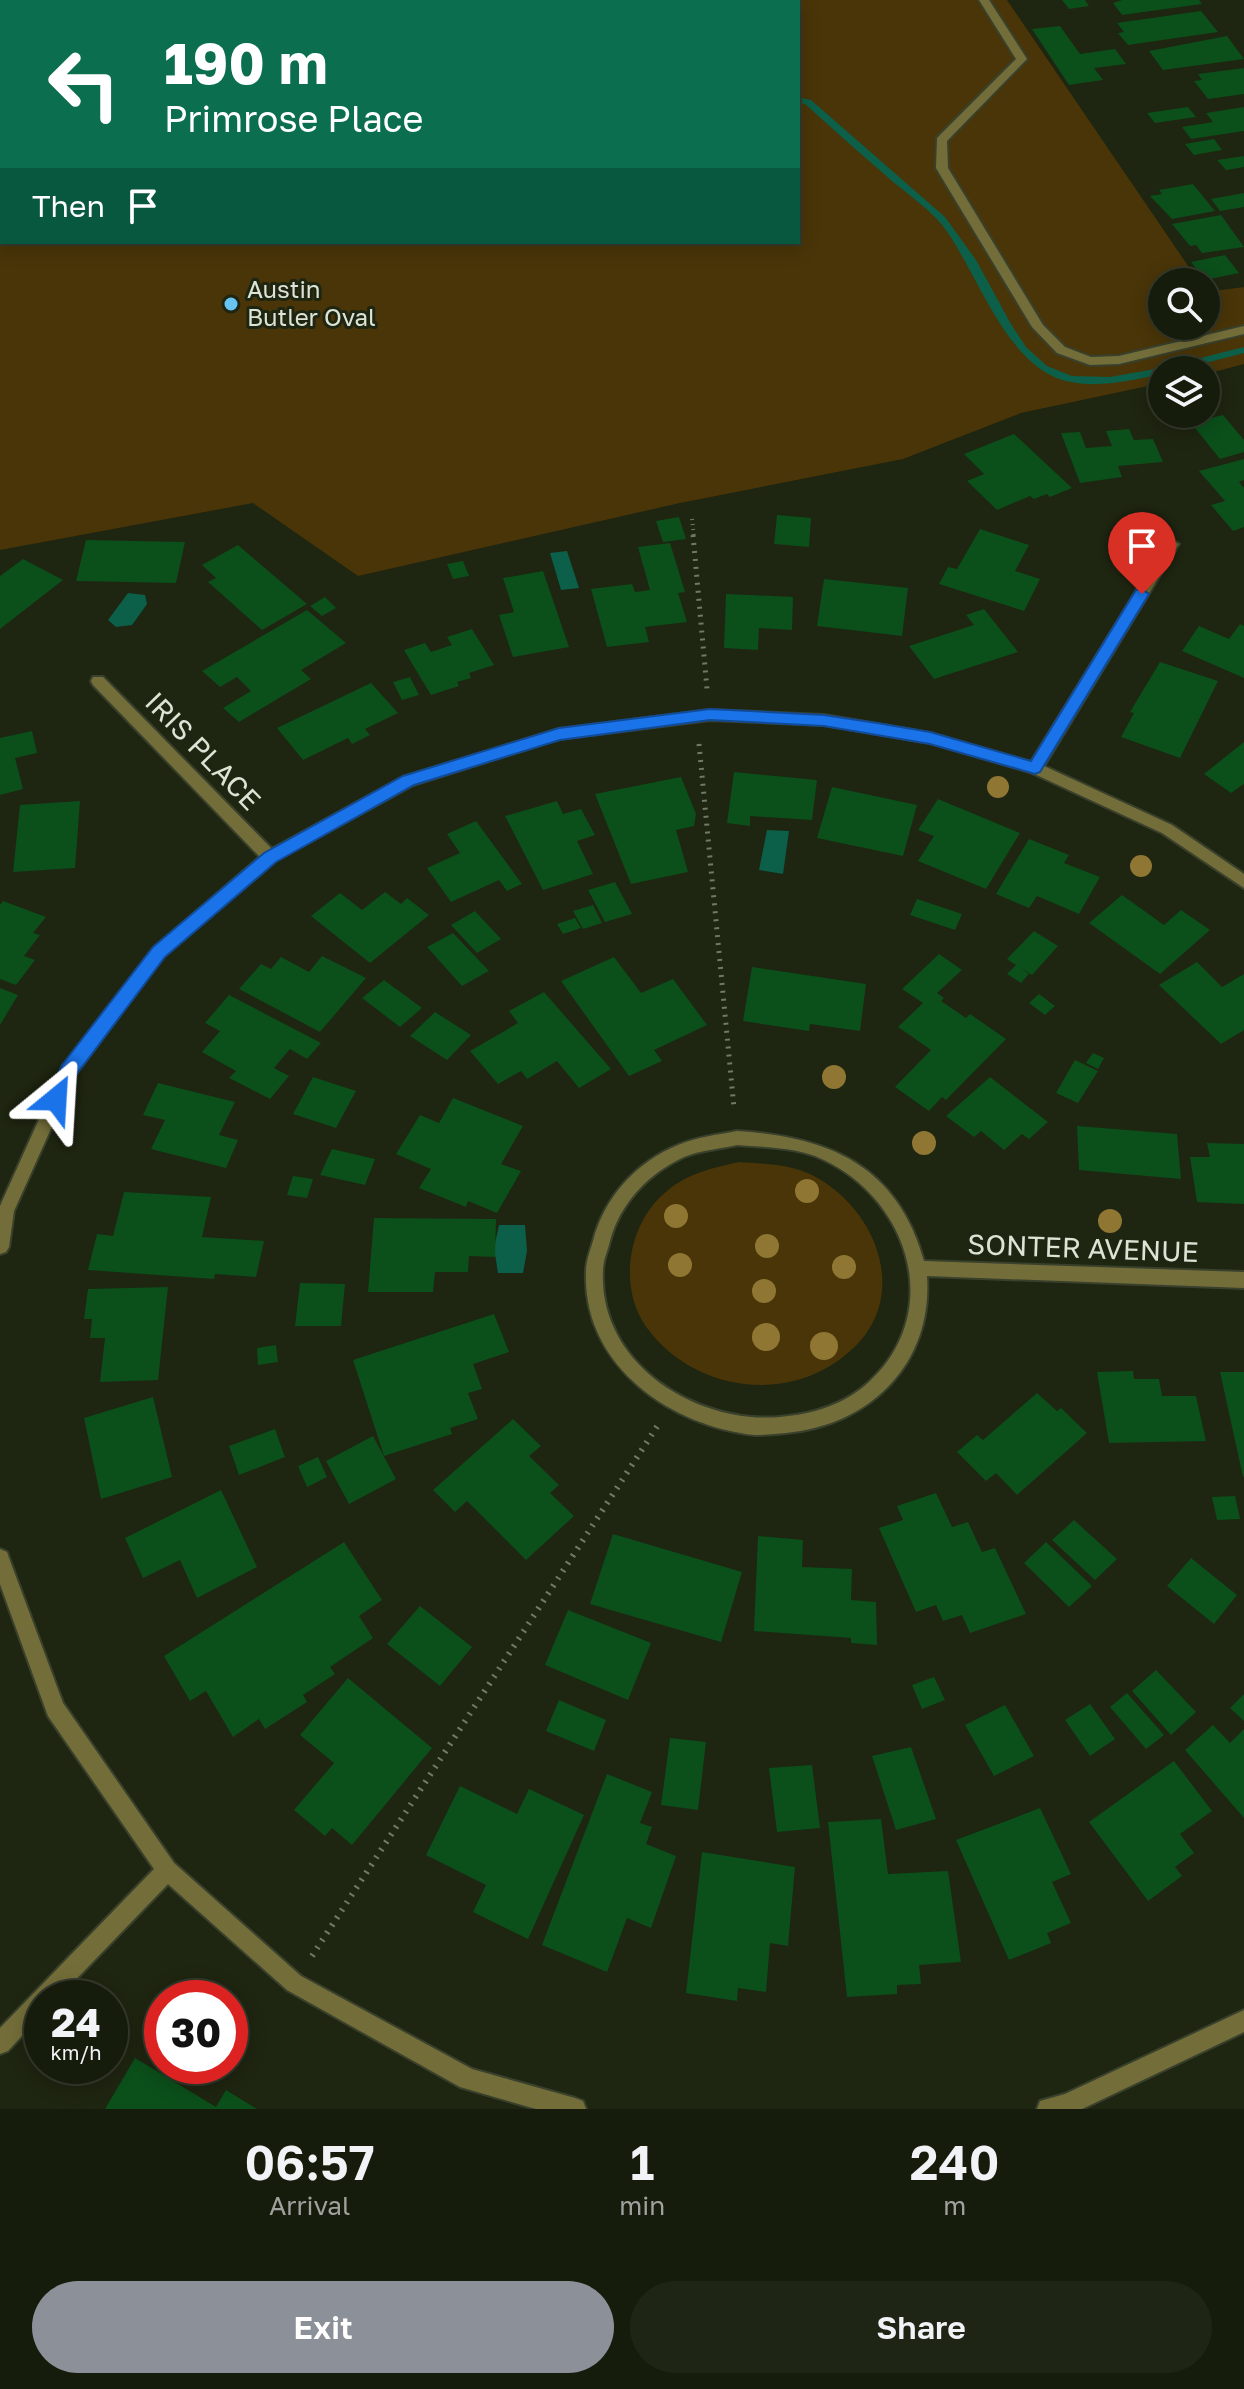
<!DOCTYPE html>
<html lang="en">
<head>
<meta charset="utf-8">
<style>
	:root { --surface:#161c0c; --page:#1f2515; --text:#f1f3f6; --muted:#9ea19d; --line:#353a2d; --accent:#8c9099 }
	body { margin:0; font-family:"Golos Text",sans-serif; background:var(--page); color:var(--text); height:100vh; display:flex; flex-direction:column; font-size:30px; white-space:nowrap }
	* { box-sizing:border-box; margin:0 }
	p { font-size:26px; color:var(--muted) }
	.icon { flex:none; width:44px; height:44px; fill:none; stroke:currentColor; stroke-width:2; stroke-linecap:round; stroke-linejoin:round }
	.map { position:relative; height:2109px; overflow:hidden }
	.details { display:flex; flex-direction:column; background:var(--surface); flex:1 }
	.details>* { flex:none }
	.top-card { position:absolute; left:0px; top:0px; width:800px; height:244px; box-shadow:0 4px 20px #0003,0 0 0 2px var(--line); background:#0b6e4f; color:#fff; overflow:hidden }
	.fabs { position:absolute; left:1148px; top:268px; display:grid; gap:16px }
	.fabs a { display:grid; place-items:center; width:72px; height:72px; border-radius:50%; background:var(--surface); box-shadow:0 4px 20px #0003,0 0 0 2px var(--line); font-size:40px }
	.speed { position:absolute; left:24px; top:1980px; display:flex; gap:16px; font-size:40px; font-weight:700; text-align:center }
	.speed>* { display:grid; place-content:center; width:104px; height:104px; border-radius:50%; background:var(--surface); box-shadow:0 4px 20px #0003,0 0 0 2px var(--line); line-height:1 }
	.speed small { font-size:20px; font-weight:400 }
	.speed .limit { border:12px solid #d22; background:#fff; color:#111 }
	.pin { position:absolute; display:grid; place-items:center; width:68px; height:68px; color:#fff; margin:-82px -34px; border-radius:50% 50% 50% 0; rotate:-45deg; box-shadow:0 0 8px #0007 }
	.pin .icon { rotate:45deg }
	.me { position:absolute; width:88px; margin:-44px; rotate:27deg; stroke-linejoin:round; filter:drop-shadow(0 0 6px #0008) }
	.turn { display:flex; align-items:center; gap:28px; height:168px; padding:0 32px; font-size:36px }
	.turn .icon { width:104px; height:104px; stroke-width:2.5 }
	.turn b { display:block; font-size:56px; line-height:68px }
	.then { display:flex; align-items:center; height:76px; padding:0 32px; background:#0003; gap:16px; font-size:30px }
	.eta { display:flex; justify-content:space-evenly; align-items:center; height:136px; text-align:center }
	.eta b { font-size:48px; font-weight:600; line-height:56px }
	.primary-button { display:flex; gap:16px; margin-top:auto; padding:16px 32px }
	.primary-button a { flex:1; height:92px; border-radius:48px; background:var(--accent); color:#fff; font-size:32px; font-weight:600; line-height:92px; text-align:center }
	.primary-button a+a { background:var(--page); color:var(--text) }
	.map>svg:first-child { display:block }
	.green { fill:#493508; fill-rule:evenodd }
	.water { fill:#0c5f48 }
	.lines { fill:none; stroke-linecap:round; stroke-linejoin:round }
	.stream { fill:#0c5f48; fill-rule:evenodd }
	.building { fill:#0b4f1b }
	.lane-casing { stroke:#39402c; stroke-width:4 }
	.street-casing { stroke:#39402c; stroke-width:4 }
	.path-far2 { stroke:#727967; stroke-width:4; stroke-dasharray:1 4; stroke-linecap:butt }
	.path-far1 { stroke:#727967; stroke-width:5; stroke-dasharray:2 6; stroke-linecap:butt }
	.path { stroke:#727967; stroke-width:6; stroke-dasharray:2 7; stroke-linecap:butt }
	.lane { fill:#736e39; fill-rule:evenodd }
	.street { fill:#736e39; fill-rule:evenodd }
	.tree { fill:#8f7633 }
	.route { fill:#1a73e8; stroke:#114b97; stroke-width:2 }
	.poi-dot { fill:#68c4f0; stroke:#1e2510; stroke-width:3 }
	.labels { text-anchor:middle; stroke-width:6; stroke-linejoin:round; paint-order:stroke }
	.far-poi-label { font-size:24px; fill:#dde3d5; stroke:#1e2510; text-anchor:start }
	.street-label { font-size:28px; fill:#dde3d5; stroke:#1e2510 }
</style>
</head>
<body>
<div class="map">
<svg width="1244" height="2109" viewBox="0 0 1244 2109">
	<rect width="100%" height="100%" fill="#1e2510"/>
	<path class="green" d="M0,0H1007L1199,282H1162V326H1206V292L1244,287V364L1206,374V370H1162V383L1021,413L903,459L680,503L358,576L253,503L0,550ZM2,2H798V242H2Z
		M739,1162C767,1164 796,1164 821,1180C881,1217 909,1301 849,1352C789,1405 694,1392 647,1328C617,1287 628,1222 667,1191C688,1173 713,1168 739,1162Z"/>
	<path class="water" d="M567,551L579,588L561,590L550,553Z
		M128,593L145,595L147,604L132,625L116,627L108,620Z
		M767,830L789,831L783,874L759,870Z
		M499,1225H525L527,1251L523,1273H498L494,1248Z"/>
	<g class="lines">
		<path class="stream" d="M109,0H123L124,2H110Z
			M798,97L811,100L945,217L976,260L1011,324L1026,347L1047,366L1072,376L1110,377L1161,368L1244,347V353L1178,370H1162V374C1132,380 1101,388 1071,382C1007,371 979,274 943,226C929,209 909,195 892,181C863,156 834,130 805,104L798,103Z"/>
	</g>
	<path class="building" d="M1062,0H1085L1089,6L1069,9Z
		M1122,0H1199L1202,4L1122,15L1113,3Z
		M1201,11L1218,32L1128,45L1118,33L1124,32L1117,23Z
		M1060,26L1080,54L1115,49L1126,64L1094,68L1103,80L1069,85L1032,29Z
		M1227,36L1244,59L1163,70L1149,51Z
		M1244,68V94L1208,99L1194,81L1202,80L1198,74Z
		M1188,107L1196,117L1155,123L1147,113Z
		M1244,107V131L1191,139L1182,127L1213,122L1206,113Z
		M1214,139L1222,150L1194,155L1185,144Z
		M1244,156V167L1226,170L1217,160Z
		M1193,184L1215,211L1172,219L1150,196L1162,194L1159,190Z
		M1244,193V207L1220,211L1211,199Z
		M1221,215L1244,247L1202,253L1196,245L1190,246L1172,224Z
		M1225,255L1239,273L1205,280L1191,262Z
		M1223,415L1244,440V452L1220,459L1191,423Z
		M1129,429L1134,440L1153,439L1163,462L1118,466L1122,477L1080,483L1061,433L1080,432L1086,448L1112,446L1106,431Z
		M1014,434L1072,488L1050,497L1047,494L1034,499L1030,496L997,510L967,481L984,474L964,454Z
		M1244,459V480L1239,482L1244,488V527L1233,531L1211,505L1225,501L1199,471Z
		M777,515L811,518L809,547L774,544Z
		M679,517L686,539L663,542L656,521Z
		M980,529L1029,545L1015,571L1040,579L1024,611L939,584L948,567L957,569Z
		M86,540L185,542L176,583L76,581Z
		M670,543L685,592L678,593L687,622L645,627L649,642L607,647L591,589L632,584L635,592L650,590L638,547Z
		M238,545L307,604L262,630L208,582L216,578L202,565Z
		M23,559L63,580L0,629V576Z
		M463,561L469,576L453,579L447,564Z
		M543,571L569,647L513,657L499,615L514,612L503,578Z
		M824,579L908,588L902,636L817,626Z
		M726,594L793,597L792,630L759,628L758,650L724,648Z
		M325,597L336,608L322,616L310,606Z
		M984,609L1018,652L934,679L909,646L974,625L966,615Z
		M307,610L346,643L301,670L311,679L239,722L223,708L251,691L237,677L220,687L202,671Z
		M1240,624L1244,626V678L1182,651L1199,626L1229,639Z
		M472,629L494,665L469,673L471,678L457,682L459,686L431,695L404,650L425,643L431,652L452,645L447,637Z
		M1160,662L1218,681L1180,758L1121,737L1134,713L1130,712Z
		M410,677L419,695L402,700L393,682Z
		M371,683L398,713L365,729L370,735L352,744L348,738L303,760L277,728Z
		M32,731L37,753L15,758L23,789L0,795V738Z
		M1244,742V784L1231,793L1204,774Z
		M734,772L817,780L812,820L750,816V826L727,823Z
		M681,777L696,814L694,826L676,830L688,872L631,884L595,794Z
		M832,787L917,805L903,856L817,838Z
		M938,799L1020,833L986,889L918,861L934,836L918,830Z
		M80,801L75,868L13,872L20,805Z
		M557,801L563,814L581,809L595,835L577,841L593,874L543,890L505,816Z
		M476,821L522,884L507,891L499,880L451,902L427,868L460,853L447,834Z
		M1029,839L1069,855L1064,863L1100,877L1079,914L1037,896L1029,908L996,894Z
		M615,882L632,914L605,922L588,890Z
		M385,892L401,904L407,898L429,915L370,963L311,916L340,893L362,910Z
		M1122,895L1164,925L1181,910L1210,930L1160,974L1089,923Z
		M917,899L962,914L955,930L910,915Z
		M3,901L46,917L33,933L40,935L24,956L35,960L16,985L0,979V905Z
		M593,905L602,923L583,929L573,911Z
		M475,911L501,939L477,953L451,925Z
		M575,918L581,928L563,934L557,924Z
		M1034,931L1058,946L1032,975L1021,968L1029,974L1021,983L1007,974L1016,965L1007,959Z
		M453,933L489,971L462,986L427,947Z
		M939,954L962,970L937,993L944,998L941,1001L966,1018L970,1014L1006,1039L946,1100L942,1097L929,1111L895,1087L931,1050L898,1027L923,1003L902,989Z
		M322,956L366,978L320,1032L239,989L261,964L271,969L281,957L309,972Z
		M614,957L641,993L673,979L707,1025L654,1050L662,1061L629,1076L561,981Z
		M1197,962L1222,987L1244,974V1030L1221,1044L1159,985Z
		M752,967L866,984L860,1031L810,1024L809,1031L743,1021Z
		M384,980L422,1008L400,1027L362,998Z
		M0,988L18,995L0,1025Z
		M544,992L611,1069L579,1088L557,1061L527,1079L521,1071L498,1084L470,1051L518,1023L509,1011Z
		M1039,994L1055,1006L1045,1015L1029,1003Z
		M229,995L321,1043L307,1059L290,1049L274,1068L289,1076L270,1099L229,1078L236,1071L202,1052L220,1031L205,1023Z
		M435,1012L471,1035L447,1060L410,1036Z
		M1093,1053L1104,1058L1098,1069L1086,1063Z
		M1075,1060L1098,1071L1078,1103L1056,1093Z
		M313,1077L356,1091L336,1128L293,1114Z
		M990,1077L1048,1122L1029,1139L1022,1134L1004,1150L981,1131L974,1137L946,1116Z
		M158,1083L235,1102L219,1135L238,1140L226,1168L151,1149L165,1120L143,1115Z
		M453,1098L523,1126L501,1164L521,1171L497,1213L468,1201L466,1207L419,1188L431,1169L396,1154L420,1115L439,1123Z
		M1077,1126L1177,1134L1181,1179L1079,1170Z
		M1207,1143L1244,1144V1204L1197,1202L1190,1157H1210Z
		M332,1149L375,1159L365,1185L320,1175Z
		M293,1176L313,1179L307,1198L287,1195Z
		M124,1192L211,1197L202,1237L264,1241L256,1277L215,1274L214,1279L88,1270L97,1234L113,1236Z
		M374,1218L496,1219L495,1257L469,1256L468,1272H435L433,1292H368Z
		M300,1283L345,1284L341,1326H295Z
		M168,1287L158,1380L100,1382L105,1338H90L92,1319H84L88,1289Z
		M494,1314L509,1352L473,1364L482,1389L468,1393L478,1419L450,1428L452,1434L384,1456L353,1360Z
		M276,1345L278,1362L258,1365L257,1348Z
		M1133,1371L1134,1379H1159L1162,1396H1196L1206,1441L1109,1443L1097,1372Z
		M1220,1372H1244V1477H1243Z
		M1037,1393L1057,1411L1061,1408L1087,1433L1017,1495L996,1473L986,1481L957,1452L977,1435L983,1440Z
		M153,1397L172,1477L101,1499L84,1418Z
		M513,1419L541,1446L529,1456L559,1485L550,1493L574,1516L526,1560L467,1501L455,1512L433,1490Z
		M275,1429L285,1457L239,1475L229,1446Z
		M373,1436L396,1479L349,1504L326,1461Z
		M318,1457L327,1477L307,1487L298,1466Z
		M221,1490L257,1567L197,1598L180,1560L143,1578L125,1538Z
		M936,1493L952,1527L968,1522L982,1552L995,1548L1026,1614L970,1633L962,1615L943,1621L936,1605L916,1612L879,1528L903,1520L897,1506Z
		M1235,1496L1240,1519L1217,1520L1212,1497Z
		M1074,1520L1117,1559L1095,1580L1052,1540Z
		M613,1534L742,1572L721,1642L590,1604Z
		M758,1536L803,1540L802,1567L852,1569L851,1600L876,1602L877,1645L851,1643V1638L754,1631Z
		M344,1542L382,1600L359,1616L373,1638L330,1667L335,1674L303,1695L307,1702L265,1729L259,1719L233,1737L206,1691L190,1701L164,1656Z
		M1046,1542L1092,1586L1069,1607L1024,1563Z
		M1191,1558L1237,1595L1214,1624L1167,1586Z
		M420,1606L472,1647L440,1686L387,1644Z
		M568,1610L651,1643L628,1700L545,1665Z
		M1156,1670L1196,1712L1171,1735L1132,1691Z
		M934,1677L945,1700L922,1709L912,1685Z
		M348,1678L432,1748L352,1845L332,1828L325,1836L294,1810L334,1763L300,1735Z
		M1127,1693L1164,1735L1146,1749L1110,1707Z
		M1244,1694V1721L1230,1708Z
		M559,1700L606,1720L594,1751L546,1731Z
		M1090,1704L1115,1739L1090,1756L1065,1720Z
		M1005,1705L1034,1756L994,1776L965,1725Z
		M1213,1725L1230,1743L1244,1729V1818L1185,1750Z
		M670,1738L706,1742L698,1810L661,1805Z
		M911,1747L936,1819L896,1830L872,1756Z
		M1174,1761L1212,1811L1180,1834L1194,1853L1175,1867L1182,1876L1148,1901L1089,1822Z
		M812,1765L820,1828L777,1832L769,1768Z
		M607,1774L652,1792L640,1823L652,1827L646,1844L676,1856L651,1928L627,1918L607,1972L542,1945Z
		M460,1786L517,1814L529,1789L584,1815L528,1939L473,1912L486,1885L426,1855Z
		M1040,1808L1071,1874L1052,1882L1071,1923L1047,1933L1051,1943L1009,1960L956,1840Z
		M881,1819L888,1874L948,1871L961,1962L919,1965L921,1984L897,1985V1994L847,1997L828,1822Z
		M702,1852L795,1867L788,1946L770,1943L766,1992L738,1988L737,2001L686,1993Z
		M135,2058L216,2107L226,2090L257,2109H105Z"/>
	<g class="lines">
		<g class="lane-casing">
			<path id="lane" d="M279,0H306L307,2H280Z
				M979,0H989L1027,59L947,141L948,168L1043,325L1065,347L1091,357L1119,356L1244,326V334L1119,364L1090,365L1057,353L1032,327L936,168L937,138L1016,59Z"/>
		</g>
		<g class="street-casing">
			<path id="street" d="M1172,540L1179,544L1044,766L1172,825L1244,874V888L1162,833L1030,772L930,743L824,725L710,720L559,739L413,785L275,861L164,956L75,1075L14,1211L9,1247L6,1252L0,1254V1206L63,1066L154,948L260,857L93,685L91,681L93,677H103L272,849L403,777L559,729L710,710L824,715L930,733L1031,762L1167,541Z
				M737,1131C829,1137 897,1165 924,1261L1244,1272V1288L927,1276C933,1363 871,1425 786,1433C776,1434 765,1435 755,1435C670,1426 582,1365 586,1271C586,1261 590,1251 593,1241C604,1198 636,1162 678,1145C697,1137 717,1135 737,1131ZM737,1145C763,1147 791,1147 815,1156C907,1193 947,1310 869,1382C844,1405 813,1414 780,1417C696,1424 598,1364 603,1270C603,1260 608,1250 610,1241C620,1203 649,1173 684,1157C700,1150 720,1149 737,1145Z
				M0,1549L7,1552L9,1558L63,1703L174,1863L301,1976L472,2069L575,2098L583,2101L586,2109H536L460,2087L287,1990L168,1884L58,1998H42V2014L8,2051L0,2054V2028L154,1869L48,1716L0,1584Z
				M1244,2010V2032L1082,2109H1037L1040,2101L1065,2094Z"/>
		</g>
		<path class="path-far2" d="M692,519L694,537"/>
		<path class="path-far1" d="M693,535L707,689
			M699,744L734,1108"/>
		<path class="path" d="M312,1956L658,1425"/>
		<use href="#lane" class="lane"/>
		<use href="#street" class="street"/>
	</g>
	<g class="tree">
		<circle cx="998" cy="787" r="11"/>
		<circle cx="1141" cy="866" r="11"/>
		<circle cx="834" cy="1077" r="12"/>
		<circle cx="924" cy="1143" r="12"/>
		<circle cx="807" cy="1191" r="12"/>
		<circle cx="676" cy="1216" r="12"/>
		<circle cx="1110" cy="1221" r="12"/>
		<circle cx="767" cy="1246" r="12"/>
		<circle cx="680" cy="1265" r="12"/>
		<circle cx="844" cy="1267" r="12"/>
		<circle cx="764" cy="1291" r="12"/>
		<circle cx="766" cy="1337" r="14"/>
		<circle cx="824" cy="1346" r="14"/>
	</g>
	<path class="route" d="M1142,589L1149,594L1040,772L1035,774L930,744L824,726L710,720L560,740L414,785L276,862L165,957L76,1075L63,1104H49L47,1099L62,1065L153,947L264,853L403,776L559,728L710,709L824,715L877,723L930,732L1031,761L1136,590Z"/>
	<circle class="poi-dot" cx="231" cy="304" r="8"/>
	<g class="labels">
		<g class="far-poi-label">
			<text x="247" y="298">Austin<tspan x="247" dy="28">Butler Oval</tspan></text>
		</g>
		<g class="street-label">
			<text transform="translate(203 751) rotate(46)" y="10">IRIS PLACE</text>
			<text transform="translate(1083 1248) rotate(2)" y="10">SONTER AVENUE</text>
		</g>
	</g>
</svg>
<div class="fabs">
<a><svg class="icon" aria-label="search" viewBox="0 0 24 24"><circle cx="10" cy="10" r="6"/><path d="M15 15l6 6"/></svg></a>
<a><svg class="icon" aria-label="layers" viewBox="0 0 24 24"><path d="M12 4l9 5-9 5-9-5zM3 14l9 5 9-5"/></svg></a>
</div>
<div class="speed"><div>24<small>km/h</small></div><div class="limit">30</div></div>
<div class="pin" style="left:1142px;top:594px;background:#d93025"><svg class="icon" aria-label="arrive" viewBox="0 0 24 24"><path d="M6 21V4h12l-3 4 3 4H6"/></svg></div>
<svg class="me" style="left:56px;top:1099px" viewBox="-20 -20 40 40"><path d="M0-17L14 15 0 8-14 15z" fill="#1a73e8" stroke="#fff" stroke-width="4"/></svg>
<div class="top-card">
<div class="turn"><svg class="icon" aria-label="left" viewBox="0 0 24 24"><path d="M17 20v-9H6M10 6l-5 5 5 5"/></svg><div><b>190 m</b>Primrose Place</div></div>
<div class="then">Then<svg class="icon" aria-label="arrive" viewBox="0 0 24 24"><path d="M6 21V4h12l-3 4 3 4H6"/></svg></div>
</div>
</div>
<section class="details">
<div class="eta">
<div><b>06:57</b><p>Arrival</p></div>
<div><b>1</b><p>min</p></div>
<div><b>240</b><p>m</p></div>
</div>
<div class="primary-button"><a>Exit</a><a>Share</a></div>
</section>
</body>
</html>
